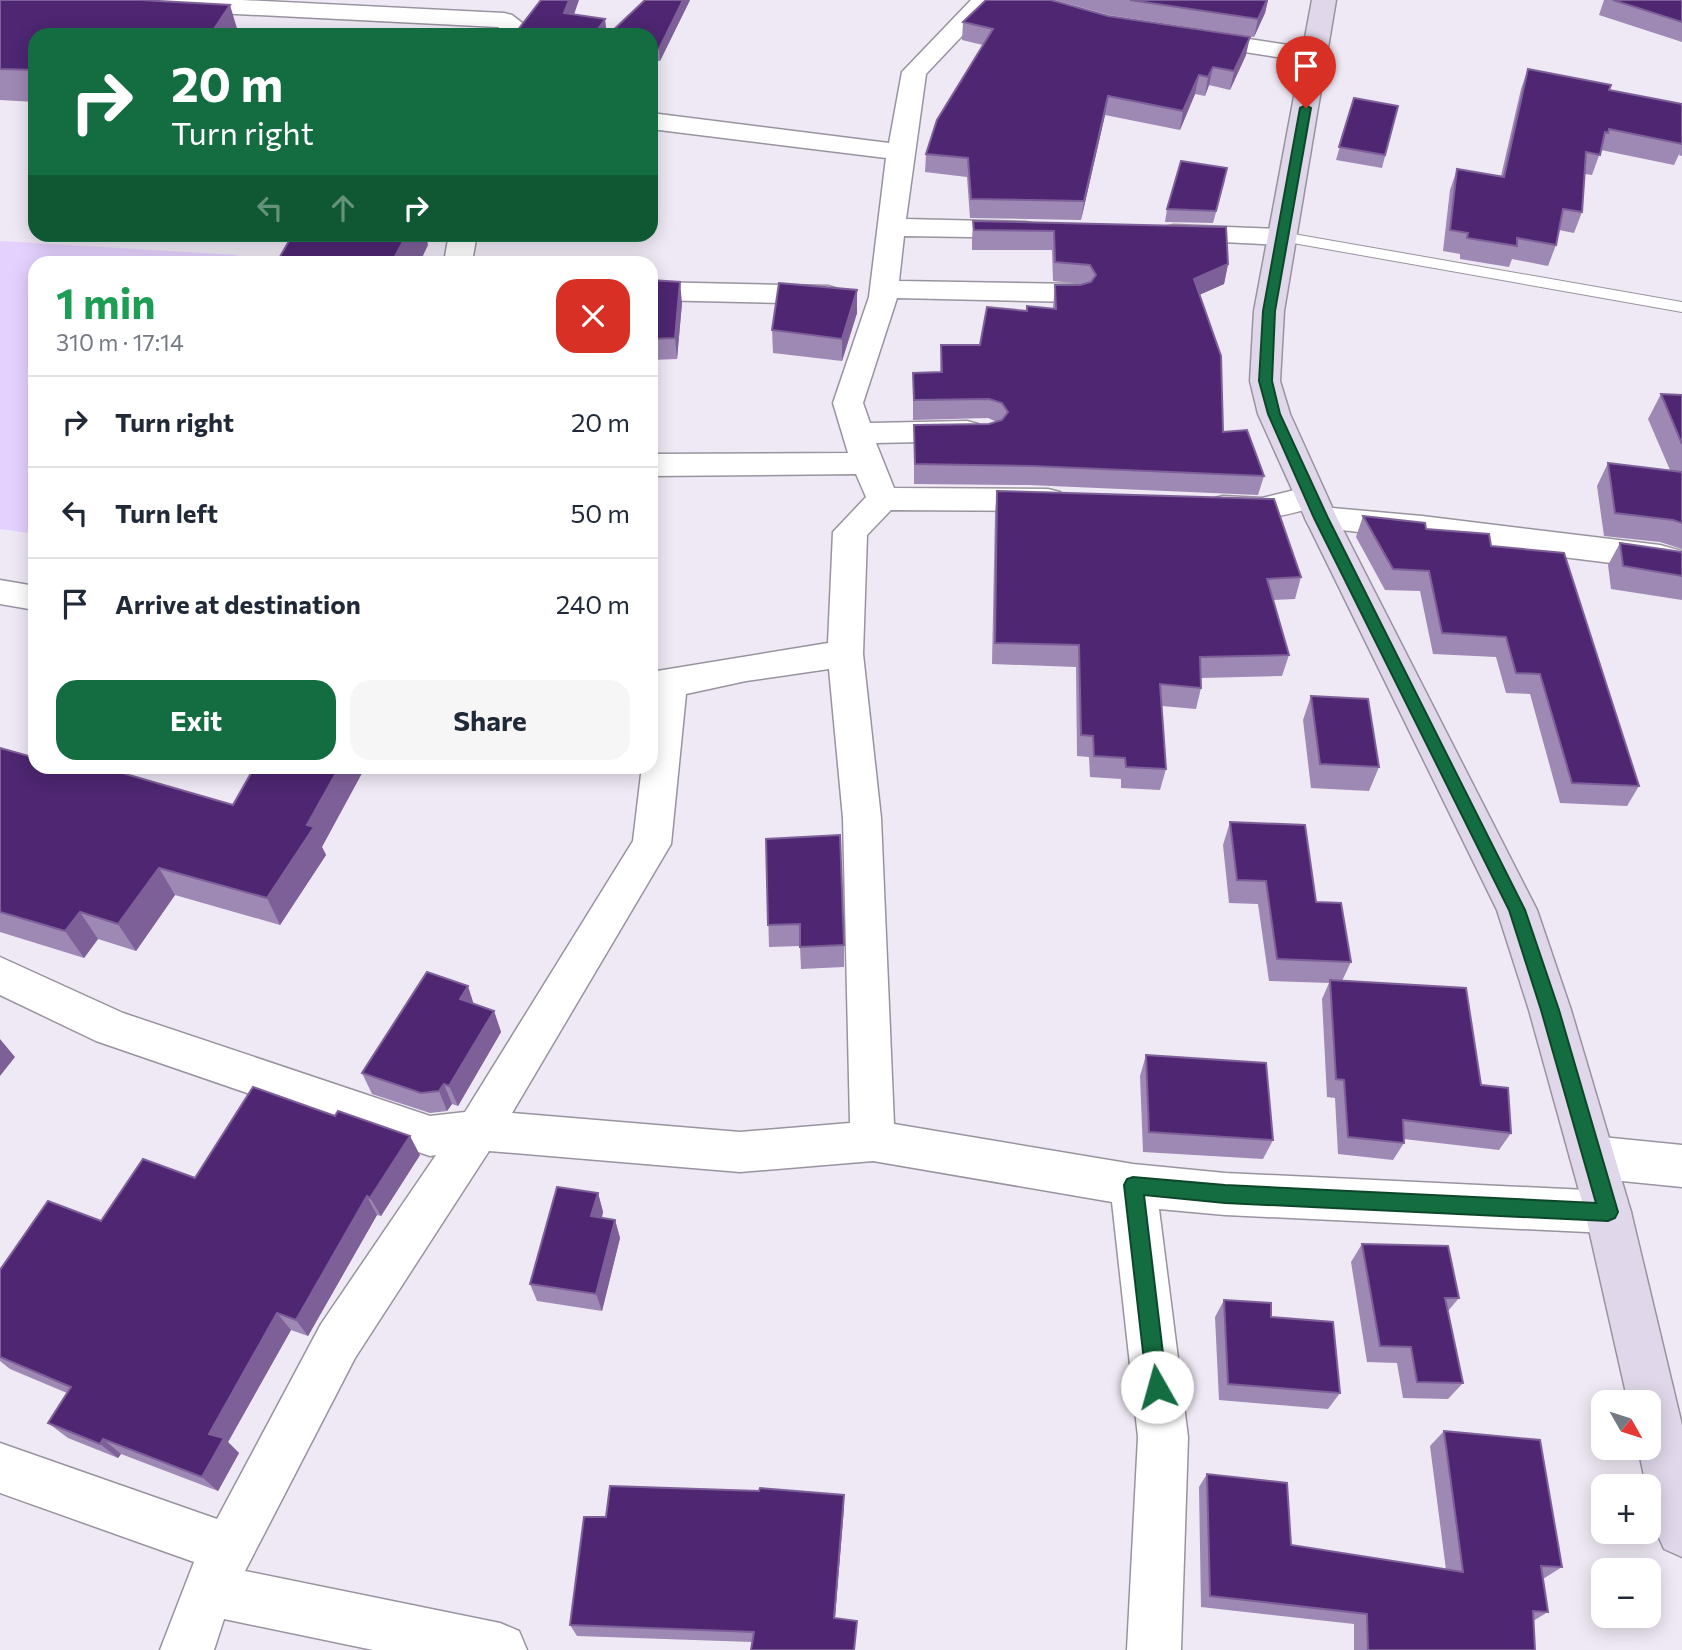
<!DOCTYPE html>
<html lang="en">
<head>
<meta charset="utf-8">
<style>
	:root { --surface:#fff; --page:#f6f6f7; --text:#1f2937; --muted:#747a83; --line:#e0e1e3; --accent:#146d40 }
	body { margin:0; font-family:Commissioner,sans-serif; background:var(--page); color:var(--text); height:100vh; display:flex; flex-direction:column; font-size:26px; white-space:nowrap }
	* { box-sizing:border-box; margin:0 }
	p { font-size:23px; color:var(--muted) }
	.icon { flex:none; width:38px; height:38px; fill:none; stroke:currentColor; stroke-width:2; stroke-linecap:round; stroke-linejoin:round }
	.map { position:relative; flex:1; overflow:hidden }
	.drawer { position:absolute; left:28px; top:256px; width:630px; height:518px; display:flex; flex-direction:column; background:var(--surface); border-radius:21px; box-shadow:0 4px 18px #0003 }
	.drawer>* { flex:none }
	.guide { position:absolute; left:28px; top:28px; width:630px; height:214px; border-radius:21px; box-shadow:0 4px 18px #0003; background:#146d40; color:#fff; overflow:hidden }
	.needle { width:46px; rotate:129deg }
	.controls { position:absolute; left:1591px; top:1390px; display:grid; gap:14px }
	.controls a { display:grid; place-items:center; width:70px; height:70px; border-radius:14px; background:var(--surface); box-shadow:0 4px 18px #0003; font-size:35px }
	.pin { position:absolute; display:grid; place-items:center; width:60px; height:60px; color:#fff; margin:-72px -30px; border-radius:50% 50% 50% 0; rotate:-45deg; box-shadow:0 0 7px #0007 }
	.pin .icon { rotate:45deg }
	.me { position:absolute; width:77px; margin:-38px; rotate:353deg; stroke-linejoin:round; filter:drop-shadow(0 0 5px #0008) }
	.turn { display:flex; align-items:center; gap:24px; height:147px; padding:0 28px; font-size:32px }
	.turn .icon { width:91px; height:91px; stroke-width:2.5 }
	.turn b { display:block; font-size:49px; line-height:60px }
	.lanes { display:flex; align-items:center; height:66px; padding:0 28px; background:#0003; justify-content:center; gap:35px; direction:ltr }
	.lanes .off { opacity:.35 }
	.round { display:grid; place-items:center; flex:none; width:74px; height:74px; border-radius:21px; background:var(--page) }
	.overview { display:flex; align-items:center; justify-content:space-between; height:119px; padding:0 28px }
	h1 { font-size:42px; font-weight:700; line-height:52px; color:#1e9e55 }
	.cta { display:flex; gap:14px; margin-top:auto; padding:14px 28px }
	.cta a { flex:1; height:80px; border-radius:21px; background:var(--accent); color:#fff; font-size:28px; font-weight:700; line-height:80px; text-align:center }
	.cta a+a { background:var(--page); color:var(--text) }
	ul { padding:0; list-style:none }
	li { display:flex; align-items:center; gap:21px; height:91px; padding:0 28px; border-top:2px solid var(--line) }
	li div { flex:1 }
	li b { display:block; font-size:26px }
	li em { font-style:normal }
	.map>svg:first-child { display:block }
	.green { fill:#e5d1fe }
	.lines { fill:none; stroke-linecap:round; stroke-linejoin:round }
	.service-casing { stroke:#98939e; stroke-width:2 }
	.minor-casing { stroke:#98939e; stroke-width:3 }
	.secondary-casing { stroke:#98939e; stroke-width:3 }
	.service { fill:#fff; fill-rule:evenodd }
	.minor { fill:#fff; fill-rule:evenodd }
	.secondary { fill:#e0d8ea; fill-rule:evenodd }
	.wall { fill:#9e88b4 }
	.shaded-wall { fill:#7e6099 }
	.building { fill:#4e2672; stroke:#7e6099; stroke-width:2 }
	.route { fill:#146d40; stroke:#0d472a; stroke-width:2 }
</style>
</head>
<body>
<div class="map">
<svg width="1682" height="1650" viewBox="0 0 1682 1650">
	<rect width="100%" height="100%" fill="#efe9f5"/>
	<path class="green" d="M0,241L237,255L233,262H35V534L0,529Z"/>
	<g class="lines">
		<g class="service-casing">
			<path id="service" d="M1282,232L1682,302V312L1276,240L1274,237L1276,234Z"/>
		</g>
		<g class="minor-casing">
			<path id="minor" d="M85,0H242L504,13L512,15L530,29L526,35H501L504,31L498,27L97,7L89,5Z
				M971,0H996L926,74L906,219L1026,222L1036,224L1040,230L1036,236L1026,238L904,236L899,281L1077,284L1087,287L1091,293L1087,299L1077,302L897,298L863,403L870,423L967,421L978,424L983,431L978,438L967,441L876,443L894,488L1048,489L1060,492L1064,500L1060,508L1048,511L891,510L867,535L863,654L881,818L894,1124L1133,1164L1225,1173L1608,1191L1624,1197L1631,1212L1624,1227L1608,1233L1225,1215L1159,1209L1188,1437L1181,1650H1127L1138,1437L1112,1202L873,1161L740,1172L489,1151L355,1358L245,1571L500,1623L519,1631L527,1650H373L224,1619L214,1650H160L194,1562L0,1493V1443L217,1519L321,1324L436,1155L430,1156L96,1041L0,995V957L123,1013L430,1116L465,1112L633,841L642,766H651V672L828,643L833,532L866,497L856,474L651,476V454L848,453L833,403L869,297L886,158L651,129V113L889,143L902,72ZM829,669L843,818L850,1123L740,1132L512,1113L671,844L686,694L746,681Z
				M1196,31L1315,49L1324,51L1327,56L1324,61L1315,63L1187,43L1184,38L1187,33Z
				M1174,225L1282,229L1292,231L1296,237L1292,243L1282,245L1164,239L1160,233L1164,227Z
				M449,234H477L472,262H444Z
				M651,282L828,286L838,289L842,295L838,301L828,304L651,300Z
				M1311,486L1323,489L1327,497L1323,505C1286,515 1250,526 1211,515L1207,507L1211,499L1223,496L1262,498Z
				M1321,507L1422,516L1660,545L1682,551V575L1660,569L1309,526L1305,518L1309,510Z
				M0,580L35,586V610L0,604Z
				M1592,1136L1682,1145V1187L1592,1178L1576,1172L1570,1157L1576,1142Z"/>
		</g>
		<g class="secondary-casing">
			<path id="secondary" d="M1312,0H1336L1284,311L1280,381L1290,414L1337,518L1537,910L1571,1010L1631,1212L1682,1425V1557L1664,1549L1656,1531L1648,1486H1646L1638,1447H1648V1402H1628L1585,1212L1529,1010L1497,910L1305,518L1258,414L1250,381L1254,311Z"/>
		</g>
		<use href="#service" class="service"/>
		<use href="#minor" class="minor"/>
		<use href="#secondary" class="secondary"/>
	</g>
	<path class="wall" d="M0,0L35,35V102L0,100Z
		M690,0L660,61L651,60V35Z
		M1055,0H1268L1265,13L1254,37L1109,15Z
		M1604,0H1682V42L1599,15Z
		M963,22L1246,55L1230,90L1209,85L1205,96L1195,94L1180,130L1105,115L1081,220L970,218L967,177L925,172L926,154L983,45L962,40Z
		M1528,69L1609,90L1682,104V156L1679,155L1682,148L1674,165L1601,150L1592,175L1585,174L1582,212L1574,233L1559,230L1556,245L1548,266L1512,259L1509,267L1460,259V254L1443,251L1450,190L1457,169L1501,176L1521,89Z
		M1354,98L1398,106L1382,168L1336,160Z
		M1225,180L1213,223L1165,222L1167,209Z
		M973,221L1226,227L1228,264L1224,284L1199,295L1223,432L1264,476L1258,495L1029,485L914,484V425L989,424L997,422L988,418L913,420V373L940,372L941,345H980L1027,311L1053,308L1055,285H1080L1084,284L1053,281L1052,250H972V240Z
		M651,280L682,303L677,359L651,360Z
		M857,290V313L842,361L773,353L772,330Z
		M1661,394L1682,395V549L1660,542L1604,536L1597,486L1608,463L1670,470L1648,419Z
		M997,491L1301,577L1295,599L1273,600L1289,655L1282,676L1201,678V688L1196,709L1162,706L1166,769L1160,790L1121,788V779L1090,777L1089,757L1077,756L1076,667L992,664L995,513Z
		M1363,516L1426,529L1491,546L1639,786L1627,806L1560,803L1530,694L1506,693L1496,657L1433,654L1420,591L1385,590L1356,537Z
		M1620,543L1682,552V600L1611,589L1608,565Z
		M1311,696L1379,767L1369,791L1311,788L1303,720Z
		M0,748L32,757L119,772L322,847L326,855L280,925L175,895L136,951L98,939L84,958L0,932Z
		M1230,822L1316,902L1351,962L1342,981L1481,1085L1511,1133L1499,1150L1404,1139V1143L1393,1160L1338,1154L1335,1098L1327,1097L1322,999L1329,983L1269,981L1258,904L1229,903L1223,845Z
		M766,839L844,945V967L801,969L800,946L769,947Z
		M474,1004L494,1011L501,1032L458,1106L452,1104L447,1111L430,1113L372,1094L362,1073Z
		M1146,1055L1273,1140L1263,1159L1143,1152L1140,1076Z
		M420,1155L381,1216L377,1215L308,1336L291,1330L228,1442L239,1453L218,1491L121,1454L118,1458L68,1438L48,1423L67,1393L10,1369L0,1361V1270L195,1178Z
		M598,1193L603,1212L602,1218L615,1220L620,1238L602,1311L537,1301L530,1284Z
		M1362,1244L1459,1298L1448,1311L1463,1383L1448,1399L1403,1398L1397,1363L1367,1362L1351,1262Z
		M1224,1300L1271,1317L1340,1393L1328,1409L1219,1400L1215,1317Z
		M1444,1431L1562,1567L1543,1579L1548,1612L1533,1621L1535,1650H1354V1624L1201,1607L1199,1487L1207,1474L1291,1545L1446,1570L1430,1446Z
		M844,1495L835,1618L857,1632L752,1642L577,1636L570,1625Z"/>
	<path class="shaded-wall" d="M569,0H579L567,35L564,13Z
		M683,0H690L660,61L659,49Z
		M1267,0H1268L1265,13L1254,37L1258,19Z
		M230,5L239,35H210Z
		M605,19L607,35H594Z
		M1250,37L1246,55L1230,90L1234,71Z
		M1213,67L1209,85L1205,96L1208,77Z
		M1199,75L1195,94L1180,130L1183,111Z
		M1108,96L1105,115L1081,220L1084,201Z
		M407,234H426L428,245L420,262H392Z
		M1228,264L1224,284L1190,299L1194,279Z
		M680,282L682,303L677,359L675,338Z
		M857,290V313L842,361V339Z
		M88,766H124L102,791Z
		M340,766H366L322,847L326,855L280,925L267,898Z
		M159,868L175,895L136,951L118,924Z
		M80,912L98,939L84,958L65,931Z
		M468,986L475,1008L460,999Z
		M494,1011L501,1032L458,1106L449,1086Z
		M0,1039L15,1057L0,1076Z
		M444,1084L452,1104L447,1111L439,1091Z
		M410,1136L420,1155L381,1216L370,1198Z
		M598,1193L603,1212L597,1235L591,1216Z
		M367,1196L377,1215L308,1336L296,1320Z
		M615,1220L620,1238L602,1311L596,1294Z
		M277,1313L291,1330L228,1442L239,1453L218,1491L202,1477L209,1434Z
		M103,1439L121,1454L118,1458L100,1444Z
		M844,1495V1508L834,1629V1618Z"/>
	<path class="building" d="M0,0H141L230,5L210,35H35V70L0,69Z
		M541,0H569L564,13L605,19L594,35H514Z
		M645,0H683L659,49L651,48V35H608Z
		M986,0H1051L1108,16L1250,37L1234,71L1213,67L1208,77L1199,75L1183,111L1108,96L1084,201L971,199L968,158L926,154L937,120L993,29L963,22Z
		M1130,0H1267L1258,19Z
		M1613,0H1682V22Z
		M1528,69L1611,85L1609,90L1682,104V144L1609,129L1608,133L1605,132L1600,155L1586,152L1582,212L1563,209L1556,245L1517,238V246L1467,238L1468,233L1450,230L1457,169L1504,177Z
		M1354,98L1398,106L1385,155L1339,147Z
		M1181,161L1227,168L1216,211L1167,209Z
		M973,221L1226,227L1228,264L1194,279L1221,356L1223,432L1247,430L1264,476L1031,466L915,464L914,425L989,424L1002,420L1008,412L1002,403L989,399L914,400L913,373L942,372L941,345H980L987,307L1027,311V306L1056,309L1055,285H1080L1091,282L1096,275L1090,265L1055,262L1054,231L974,230Z
		M293,234H407L392,262H277Z
		M651,280L680,282L675,338L651,339Z
		M779,283L857,290L842,339L772,330Z
		M1661,394L1682,395V444Z
		M1608,463L1682,472V523L1673,520L1615,513Z
		M997,491L1274,499L1301,577L1267,579L1289,655L1200,657L1201,688L1160,684L1166,769L1126,767L1125,758L1094,756L1093,736L1081,735L1079,645L995,643Z
		M1363,516L1425,523L1426,529L1489,534L1491,546L1564,553L1639,786L1572,783L1540,674L1516,673L1506,637L1442,633L1429,571L1393,569Z
		M1620,543L1682,552V576L1623,566Z
		M1311,696L1368,699L1379,767L1320,764Z
		M0,748L32,757L35,754V766H98L233,805L255,766H340L307,825L314,827L267,898L159,868L118,924L80,912L65,931L0,912Z
		M1230,822L1305,825L1316,902L1341,903L1351,962L1277,959L1266,881L1237,880Z
		M840,835L844,945L800,947V924L768,925L766,839Z
		M427,972L468,986L460,999L494,1011L449,1086L444,1084L439,1091L421,1093L362,1073Z
		M1330,980L1466,988L1481,1085L1508,1088L1511,1133L1403,1120L1404,1143L1348,1137L1344,1080L1336,1079Z
		M1146,1055L1266,1063L1273,1140L1149,1132Z
		M253,1087L335,1116L338,1111L410,1136L370,1198L367,1196L296,1320L277,1313L209,1434L224,1438L202,1477L103,1439L100,1444L48,1423L71,1387L0,1357V1270L48,1201L101,1221L143,1159L195,1178Z
		M557,1187L598,1193L591,1216L615,1220L596,1294L530,1284Z
		M1362,1244L1448,1246L1459,1298H1445L1463,1383L1417,1382L1411,1347L1380,1346Z
		M1224,1300L1271,1303V1317L1333,1322L1340,1393L1228,1384Z
		M1444,1431L1540,1440L1562,1567L1541,1566L1548,1612L1533,1611L1535,1650H1368L1367,1614L1210,1596L1207,1474L1287,1483L1291,1545L1463,1572Z
		M610,1486L759,1491L760,1488L844,1495L834,1618L857,1621L854,1650H751L754,1632L570,1625L584,1517H606Z"/>
	<path class="route" d="M1306,105L1311,108L1275,311L1272,381L1280,414L1328,518L1525,910L1559,1010L1618,1212L1615,1218L1608,1221L1225,1203L1144,1195L1167,1387L1164,1394L1157,1397L1150,1394L1147,1387L1124,1185L1127,1179L1133,1177L1225,1185L1596,1203L1541,1010L1509,910L1314,518L1268,414L1259,381L1263,311L1300,108Z"/>
</svg>
<div class="controls">
<a><svg class="needle" viewBox="-14 -14 28 28"><path d="M0-13l5 13h-10z" fill="#e53935"/><path d="M0 13l5-13h-10z" fill="#747a83"/></svg></a>
<a>+</a>
<a>−</a>
</div>
<div class="pin" style="left:1306px;top:108px;background:#d93025"><svg class="icon" aria-label="arrive" viewBox="0 0 24 24"><path d="M6 21V4h12l-3 4 3 4H6"/></svg></div>
<svg class="me" style="left:1157px;top:1387px" viewBox="-20 -20 40 40"><circle r="19" fill="#fff"/><path d="M0-13L10 11 0 6-10 11z" fill="#146d40"/></svg>
<div class="guide">
<div class="turn"><svg class="icon" aria-label="right" viewBox="0 0 24 24"><path d="M7 20v-9h11M14 6l5 5-5 5"/></svg><div><b>20 m</b>Turn right</div></div>
<div class="lanes"><svg class="icon off" aria-label="left" viewBox="0 0 24 24"><path d="M17 20v-9H6M10 6l-5 5 5 5"/></svg><svg class="icon off" aria-label="ahead" viewBox="0 0 24 24"><path d="M12 20V5M6 11l6-6 6 6"/></svg><svg class="icon" aria-label="right" viewBox="0 0 24 24"><path d="M7 20v-9h11M14 6l5 5-5 5"/></svg></div>
</div>
<section class="drawer">
<div class="overview"><div><h1>1 min</h1><p>310 m · 17:14</p></div><a class="round" style="background:#d93025;color:#fff"><svg class="icon" aria-label="close" viewBox="0 0 24 24"><path d="M6 6l12 12M18 6L6 18"/></svg></a></div>
<ul>
<li><svg class="icon" aria-label="right" viewBox="0 0 24 24"><path d="M7 20v-9h11M14 6l5 5-5 5"/></svg><div><b>Turn right</b></div><em>20 m</em></li>
<li><svg class="icon" aria-label="left" viewBox="0 0 24 24"><path d="M17 20v-9H6M10 6l-5 5 5 5"/></svg><div><b>Turn left</b></div><em>50 m</em></li>
<li><svg class="icon" aria-label="arrive" viewBox="0 0 24 24"><path d="M6 21V4h12l-3 4 3 4H6"/></svg><div><b>Arrive at destination</b></div><em>240 m</em></li>
</ul>
<div class="cta"><a>Exit</a><a>Share</a></div>
</section>
</div>
</body>
</html>
